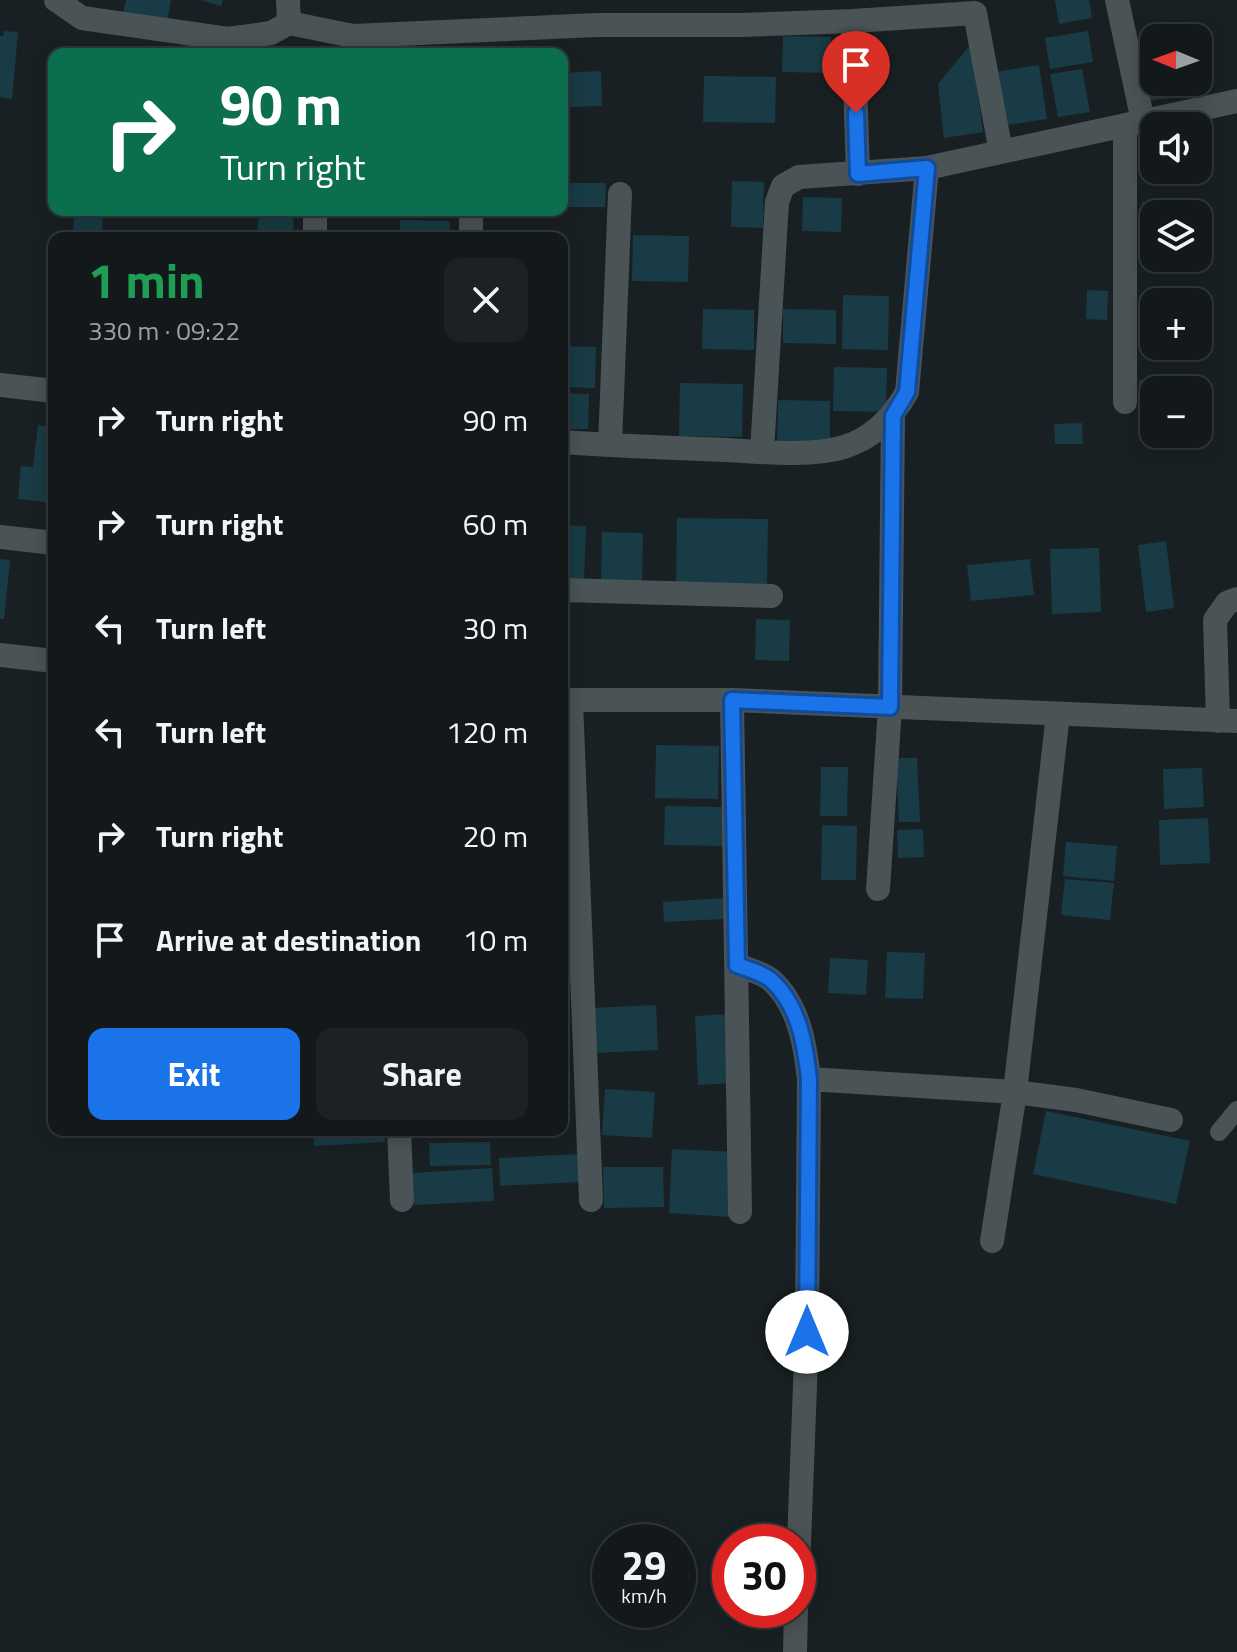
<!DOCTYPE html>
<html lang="en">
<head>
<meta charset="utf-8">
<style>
	:root { --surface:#13181a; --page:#1c2123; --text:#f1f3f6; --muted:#9da0a2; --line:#323739; --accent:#1a73e8 }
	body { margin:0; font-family:"Titillium Web",sans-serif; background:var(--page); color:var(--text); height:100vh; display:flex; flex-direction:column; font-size:30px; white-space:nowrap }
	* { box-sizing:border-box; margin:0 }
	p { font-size:26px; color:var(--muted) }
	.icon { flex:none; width:44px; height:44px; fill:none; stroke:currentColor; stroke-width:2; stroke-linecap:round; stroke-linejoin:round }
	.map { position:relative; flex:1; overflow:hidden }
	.details { position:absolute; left:48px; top:232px; width:520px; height:904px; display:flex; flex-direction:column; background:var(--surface); border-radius:16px; box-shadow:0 4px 20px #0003,0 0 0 2px var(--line) }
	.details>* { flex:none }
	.hud { position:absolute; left:48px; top:48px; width:520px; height:168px; border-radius:16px; box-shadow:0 4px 20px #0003,0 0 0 2px var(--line); background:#0b6e4f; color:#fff; overflow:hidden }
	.needle { width:52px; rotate:271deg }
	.tools { position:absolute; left:1140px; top:24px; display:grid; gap:16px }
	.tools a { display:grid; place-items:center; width:72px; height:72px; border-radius:16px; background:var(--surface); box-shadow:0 4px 20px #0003,0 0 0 2px var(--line); font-size:40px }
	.speed { position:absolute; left:592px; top:1524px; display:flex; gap:16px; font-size:40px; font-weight:700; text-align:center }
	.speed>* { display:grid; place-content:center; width:104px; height:104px; border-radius:50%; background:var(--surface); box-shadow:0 4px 20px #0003,0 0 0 2px var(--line); line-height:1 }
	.speed small { font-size:20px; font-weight:400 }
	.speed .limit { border:12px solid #d22; background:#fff; color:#111 }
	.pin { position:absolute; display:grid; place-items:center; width:68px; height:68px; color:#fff; margin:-82px -34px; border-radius:50% 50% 50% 0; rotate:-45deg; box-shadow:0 0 8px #0007 }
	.pin .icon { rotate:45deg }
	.me { position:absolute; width:88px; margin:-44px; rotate:0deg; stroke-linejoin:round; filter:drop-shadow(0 0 6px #0008) }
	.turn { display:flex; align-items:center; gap:28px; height:168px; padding:0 40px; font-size:36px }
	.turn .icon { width:104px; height:104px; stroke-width:2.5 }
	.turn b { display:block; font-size:56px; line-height:68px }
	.round { display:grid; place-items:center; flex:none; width:84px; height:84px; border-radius:16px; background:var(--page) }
	.headline { display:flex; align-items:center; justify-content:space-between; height:136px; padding:0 40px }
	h1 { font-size:48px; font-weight:700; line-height:60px; color:#1e9e55 }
	.cta { display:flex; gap:16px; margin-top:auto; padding:16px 40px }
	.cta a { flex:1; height:92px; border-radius:16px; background:var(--accent); color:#fff; font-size:32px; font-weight:700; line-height:92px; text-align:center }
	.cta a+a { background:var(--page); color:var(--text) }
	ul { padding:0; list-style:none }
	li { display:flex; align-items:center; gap:24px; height:104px; padding:0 40px }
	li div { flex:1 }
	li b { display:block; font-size:30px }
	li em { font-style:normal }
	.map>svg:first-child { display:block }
	.building { fill:#193b45 }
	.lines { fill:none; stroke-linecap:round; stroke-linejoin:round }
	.lane { stroke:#4a5355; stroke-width:18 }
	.street { stroke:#4a5355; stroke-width:24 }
	.route-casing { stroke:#114b97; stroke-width:20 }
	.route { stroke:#1a73e8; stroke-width:14 }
</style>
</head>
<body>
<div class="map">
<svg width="1237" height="1652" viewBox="0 0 1237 1652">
	<rect width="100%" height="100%" fill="#192023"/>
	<path class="building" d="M126,0H171L166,27L122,19Z
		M200,0H223L221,6Z
		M1055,0H1089L1092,18L1059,24Z
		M4,31L18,32L12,99L0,97V36H3Z
		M1088,31L1093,62L1050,69L1045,38Z
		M783,36L831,37L830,73L782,72Z
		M1154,39V82H1168L1170,98L1147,101L1138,42Z
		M971,44L983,132L944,138L938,84Z
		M407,50L468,51V54H407Z
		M507,50L537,52V54H507Z
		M1039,65L1047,119L1001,126L994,72Z
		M1082,69L1090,112L1058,117L1050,74Z
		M601,71L602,106L562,107V73Z
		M704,76L776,77L775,123L703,122Z
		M732,181L764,182L763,228L731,227Z
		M562,183H606L605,207H562Z
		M803,197L842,198L841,232L802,231Z
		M1142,202L1201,203V214H1154V248H1141Z
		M74,210H103L102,238H73Z
		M259,210H294L293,238H257Z
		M400,220L450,221L449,238H400Z
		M633,235L689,236L688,282L632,281Z
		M1087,290L1108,291L1107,320L1086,319Z
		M843,295L889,296L888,350L842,349Z
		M703,309L754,310V350L702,349Z
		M783,309L836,310V344L783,343Z
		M562,346L596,347L595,388L562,387Z
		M834,367L887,368L886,412L833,411Z
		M1186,378L1187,390H1154V425H1140L1139,380Z
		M680,383L743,384L742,437L679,436Z
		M562,393L589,394L588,429H562Z
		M778,400L830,401V445L777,444Z
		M1082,423L1083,444H1055L1054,424Z
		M38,425L54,427V503L18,499L21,466L33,467Z
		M677,518L768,519L767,584L676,582Z
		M562,525L586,526L584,582H562Z
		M602,532L643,533L642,586L601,585Z
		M1166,541L1174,608L1146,612L1138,545Z
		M1099,548L1101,612L1052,614L1050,549Z
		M0,559L10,560L4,619H0Z
		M1030,559L1034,595L971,601L967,565Z
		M756,619L790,620L789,661L755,660Z
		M656,745L719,746L718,799L655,798Z
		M896,758H917L920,822H899Z
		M821,767H848L847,816H820Z
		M1202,768L1204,807L1164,809L1163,769Z
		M665,806L723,807V846L664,845Z
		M1208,818L1210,863L1160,865L1159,820Z
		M822,825L857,826L856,880H821Z
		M923,829L924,857L898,858L897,830Z
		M1066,842L1117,846L1114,881L1063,876Z
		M1065,879L1114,883L1110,920L1061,915Z
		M723,898L724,919L664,922L663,902Z
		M574,913L577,975L562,976V914Z
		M887,952L925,953L923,999L885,998Z
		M830,958L868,960L866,995L828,993Z
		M562,999H565L568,1060H562Z
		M656,1005L658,1050L594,1053L591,1008Z
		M729,1014L733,1083L698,1085L695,1016Z
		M562,1076H568L570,1118H562Z
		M605,1089L655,1092L652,1138L602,1135Z
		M1046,1111L1190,1141L1176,1204L1033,1174Z
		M313,1130H385V1142L314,1146Z
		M411,1130H480V1133L411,1134Z
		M490,1142L491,1165L430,1166L429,1143Z
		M672,1149L735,1152L731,1217L669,1213Z
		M580,1154L582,1182L500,1186L499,1158Z
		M603,1167H663L664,1207L604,1208Z
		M492,1168L494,1201L414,1205L413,1173Z"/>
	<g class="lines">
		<path class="lane" d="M1219,1132L1237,1110"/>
		<path class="street" d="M56,0L82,18L228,39L271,33L289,23
			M288,0L289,23L353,36L598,25H740L853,21L975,13L1001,152
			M1117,0L1143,121
			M853,21L858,174
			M471,210V238
			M315,238V210
			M0,385L54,391
			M1125,402V125
			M562,442C617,446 672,448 728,450C763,452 811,457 844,447C873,438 893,417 907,392L927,168
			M610,445L620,194
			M762,452L777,202L783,186L799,177L927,168L1237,101
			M0,537L54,543
			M562,590L771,596
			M0,655L54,661
			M562,700H732L1237,721
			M732,700L740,1212
			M571,701L591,1200
			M1218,721L1215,620L1227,603L1237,599
			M878,889L890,707L893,416
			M737,965C747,969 763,973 771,980C799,1005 805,1044 809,1079L807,1332L798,1570
			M809,1079L1015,1092L1076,1100L1171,1120
			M399,1130L402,1200
			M992,1241L1015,1092L1058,714
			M795,1652L796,1610"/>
	</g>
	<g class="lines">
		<g class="route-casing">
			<path id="route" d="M807,1332L809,1079C805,1044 799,1005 771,980C763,973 747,969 737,965L732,700L890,707L893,416L907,392L927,168L858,174L856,113"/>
		</g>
		<use href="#route" class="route"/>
	</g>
</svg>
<div class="tools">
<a><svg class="needle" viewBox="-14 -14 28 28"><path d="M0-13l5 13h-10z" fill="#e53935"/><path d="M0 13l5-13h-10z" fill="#9da0a2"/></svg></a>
<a><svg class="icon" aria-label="sound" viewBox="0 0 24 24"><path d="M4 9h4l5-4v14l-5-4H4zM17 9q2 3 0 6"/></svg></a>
<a><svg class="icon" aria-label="layers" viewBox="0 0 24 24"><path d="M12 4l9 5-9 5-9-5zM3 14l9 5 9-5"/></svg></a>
<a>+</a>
<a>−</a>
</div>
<div class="speed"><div>29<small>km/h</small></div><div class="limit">30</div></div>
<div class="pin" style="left:856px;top:113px;background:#d93025"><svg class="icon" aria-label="arrive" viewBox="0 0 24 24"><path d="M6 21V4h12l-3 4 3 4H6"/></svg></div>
<svg class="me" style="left:807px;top:1332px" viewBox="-20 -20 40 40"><circle r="19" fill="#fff"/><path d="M0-13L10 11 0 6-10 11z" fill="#1a73e8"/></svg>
<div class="hud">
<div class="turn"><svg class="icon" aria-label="right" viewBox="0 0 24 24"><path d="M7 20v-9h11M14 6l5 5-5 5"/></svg><div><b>90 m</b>Turn right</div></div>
</div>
<section class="details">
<div class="headline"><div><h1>1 min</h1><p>330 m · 09:22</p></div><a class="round"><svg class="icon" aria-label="close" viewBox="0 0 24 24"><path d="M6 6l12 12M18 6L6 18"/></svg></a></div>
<ul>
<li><svg class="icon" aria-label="right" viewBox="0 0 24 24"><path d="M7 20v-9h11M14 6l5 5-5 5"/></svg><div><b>Turn right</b></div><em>90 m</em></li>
<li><svg class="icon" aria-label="right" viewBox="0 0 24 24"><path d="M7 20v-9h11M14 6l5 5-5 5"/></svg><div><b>Turn right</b></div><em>60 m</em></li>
<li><svg class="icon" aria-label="left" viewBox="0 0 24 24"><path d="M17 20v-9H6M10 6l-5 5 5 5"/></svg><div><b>Turn left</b></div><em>30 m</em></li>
<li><svg class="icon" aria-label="left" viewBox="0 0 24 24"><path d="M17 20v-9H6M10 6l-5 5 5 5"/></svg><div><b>Turn left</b></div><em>120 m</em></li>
<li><svg class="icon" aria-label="right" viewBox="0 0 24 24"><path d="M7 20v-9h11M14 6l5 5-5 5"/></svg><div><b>Turn right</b></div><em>20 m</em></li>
<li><svg class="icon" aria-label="arrive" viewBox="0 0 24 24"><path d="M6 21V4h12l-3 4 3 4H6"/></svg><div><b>Arrive at destination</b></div><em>10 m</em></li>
</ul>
<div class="cta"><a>Exit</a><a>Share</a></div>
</section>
</div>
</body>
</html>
